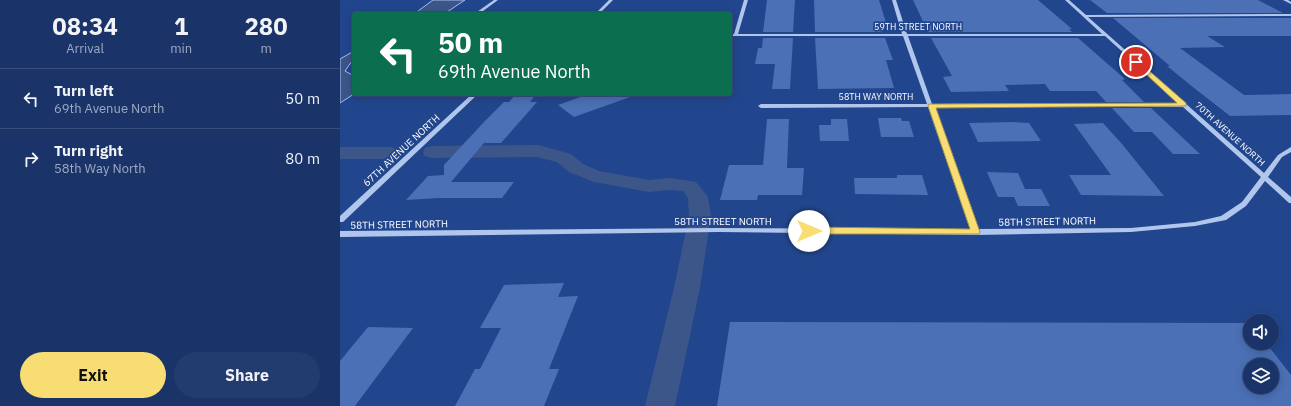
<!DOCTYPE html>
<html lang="en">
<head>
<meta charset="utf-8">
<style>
	:root { --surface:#1a346a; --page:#233c70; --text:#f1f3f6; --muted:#9faac1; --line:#384f7e; --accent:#f8de72 }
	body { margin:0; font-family:"IBM Plex Sans",sans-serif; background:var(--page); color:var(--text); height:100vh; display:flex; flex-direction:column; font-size:15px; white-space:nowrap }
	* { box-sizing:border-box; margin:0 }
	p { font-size:13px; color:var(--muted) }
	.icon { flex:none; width:22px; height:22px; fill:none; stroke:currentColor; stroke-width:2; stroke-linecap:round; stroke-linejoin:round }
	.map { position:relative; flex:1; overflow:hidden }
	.details { display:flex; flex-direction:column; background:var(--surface); width:340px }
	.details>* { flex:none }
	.top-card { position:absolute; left:12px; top:12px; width:380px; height:84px; border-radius:4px; box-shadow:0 2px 10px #0003,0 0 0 1px var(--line); background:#0b6e4f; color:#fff; overflow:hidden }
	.fabs { position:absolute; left:903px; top:314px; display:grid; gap:8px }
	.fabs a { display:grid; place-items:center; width:36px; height:36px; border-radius:50%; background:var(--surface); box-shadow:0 2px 10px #0003,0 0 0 1px var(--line); font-size:20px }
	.pin { position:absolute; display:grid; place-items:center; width:34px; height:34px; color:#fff; margin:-17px; border:2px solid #fff; border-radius:50%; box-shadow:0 1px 4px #0007 }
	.me { position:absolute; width:44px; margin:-22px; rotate:90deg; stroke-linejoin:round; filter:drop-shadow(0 0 3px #0008) }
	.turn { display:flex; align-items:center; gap:14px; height:84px; padding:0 20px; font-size:18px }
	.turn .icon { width:52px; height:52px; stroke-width:2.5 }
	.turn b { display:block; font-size:28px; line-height:34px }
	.eta { display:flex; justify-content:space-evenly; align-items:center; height:68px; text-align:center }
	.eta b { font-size:24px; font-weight:700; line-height:28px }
	.action { display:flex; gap:8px; margin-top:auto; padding:8px 20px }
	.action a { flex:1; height:46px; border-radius:24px; background:var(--accent); color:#111; font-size:16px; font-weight:700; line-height:46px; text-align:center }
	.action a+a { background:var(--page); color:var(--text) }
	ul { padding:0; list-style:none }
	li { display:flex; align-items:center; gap:12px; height:60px; padding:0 20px; border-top:1px solid var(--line) }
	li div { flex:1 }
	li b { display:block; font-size:15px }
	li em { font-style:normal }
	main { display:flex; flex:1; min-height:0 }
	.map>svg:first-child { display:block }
	.water { fill:#3c568a; stroke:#a4bfed }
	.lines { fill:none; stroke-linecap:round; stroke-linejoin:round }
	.canal { fill:#3c568a; fill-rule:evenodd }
	.building { fill:#4b70b5; fill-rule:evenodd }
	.minor { fill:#b1c6ec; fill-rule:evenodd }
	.route { fill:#f8de72; stroke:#a1904a }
	.labels { text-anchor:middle; stroke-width:3.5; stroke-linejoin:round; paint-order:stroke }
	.far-street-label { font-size:9px; fill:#fff; stroke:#22468d }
	.street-label { font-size:10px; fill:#fff; stroke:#22468d }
</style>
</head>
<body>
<main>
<section class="details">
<div class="eta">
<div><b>08:34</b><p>Arrival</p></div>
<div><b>1</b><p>min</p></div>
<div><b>280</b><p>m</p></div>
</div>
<ul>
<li><svg class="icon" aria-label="left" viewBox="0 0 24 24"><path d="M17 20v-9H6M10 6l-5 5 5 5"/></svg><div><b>Turn left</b><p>69th Avenue North</p></div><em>50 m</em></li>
<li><svg class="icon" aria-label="right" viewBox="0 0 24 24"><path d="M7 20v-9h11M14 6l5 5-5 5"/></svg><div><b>Turn right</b><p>58th Way North</p></div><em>80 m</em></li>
</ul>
<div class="action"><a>Exit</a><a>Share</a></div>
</section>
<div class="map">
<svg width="951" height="406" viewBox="0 0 951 406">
	<rect width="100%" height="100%" fill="#22468d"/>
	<path class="water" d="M93,0H125L104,14H74Z
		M14,51V58L5,71L14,76V94L0,103V59Z"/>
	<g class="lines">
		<path class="canal" d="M198,145L231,154L243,164L259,171L309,180L330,178L356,182L368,197L371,216L360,288L335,406H305L334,288L349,216L348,198L343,191L330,190L309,192L254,182L229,172L217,162L197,157L92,158L85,156L83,152L85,148L92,146Z
			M0,147H50L57,149L59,153L57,157L50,159H0Z"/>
	</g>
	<path class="building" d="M427,0H455L453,32H423Z
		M474,0H539L547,26H541L543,32H475Z
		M573,0H698L732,29H729L732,32H588Z
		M750,0H918L943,13H767Z
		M773,18H951V36H867L885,47L840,48L904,95L951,94V115L890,116L854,88L827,66H830Z
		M423,38H453L450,89H432L435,64H415L418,48H422Z
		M475,38H545L553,60H546L554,88L478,89Z
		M591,38H738L785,79L782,80L804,102H766L756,91H710L705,84L665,85L669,91L611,92L603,77L612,76Z
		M176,94H196L190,102H197L161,143H144L111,182H174L162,198H98L66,200L88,176L104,175V165L144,122L164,102H169Z
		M249,94H293V96L234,117L218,105Z
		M772,108H811L860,154H833L812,132H794Z
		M538,118H561L562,121H569L574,137H541Z
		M427,119H449L447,168H464L462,195H418L417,200H380L389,165H423Z
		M491,119H507L509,141H480L479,125H491Z
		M674,122L689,123L701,141L638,142L629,123Z
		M763,123L782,144L824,196L741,195L729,175H771L734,124Z
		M647,172L678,173L685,189H701L710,206H678L674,197H658Z
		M557,175H582L588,195L515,194L514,178H557Z
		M224,283L218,297L238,296L209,369H219L204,406H115L135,369H140L161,328H140L164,285Z
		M390,322L910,323V343H926L951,375V406H377ZM910,365H932V387H910Z
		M28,327L73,328L15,406H0V361Z"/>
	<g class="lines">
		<path class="minor" d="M154,0H158L139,14H134Z
			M269,0H273L259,14H255Z
			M404,0H408L398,34H562L552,0H556L567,34H762L725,0H729L746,15L951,14V16L748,17L924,173L938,155L951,147V152L942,157L928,177L951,197V203H949L925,181L906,206L886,220L855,226L791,232L635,235L378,232L0,237V231L378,228L630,229L588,107L421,108L418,106L421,104H587L563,36H390V34H394ZM568,36H765L839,103L592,104ZM593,107H843L921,177L902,202L881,216L855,222L791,228L638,229Z
			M943,0H948L951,2V4Z
			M132,94H138L3,222H0V216Z"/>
	</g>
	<path class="route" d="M794,61H798L846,103V106L596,108L640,232L639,234H469L464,231L469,227L630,229L588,106L589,104L837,103L794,63Z"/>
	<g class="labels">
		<g class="far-street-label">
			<text x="578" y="30">59TH STREET NORTH</text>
			<text x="536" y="100">58TH WAY NORTH</text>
			<text transform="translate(890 134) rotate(42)" y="3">70TH AVENUE NORTH</text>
		</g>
		<g class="street-label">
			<text transform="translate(61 150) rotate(-43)" y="4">67TH AVENUE NORTH</text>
			<text x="383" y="225">58TH STREET NORTH</text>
			<text transform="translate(707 221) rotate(-1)" y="4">58TH STREET NORTH</text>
			<text transform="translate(59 224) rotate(-1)" y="4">58TH STREET NORTH</text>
		</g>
	</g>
</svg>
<div class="fabs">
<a><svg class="icon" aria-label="sound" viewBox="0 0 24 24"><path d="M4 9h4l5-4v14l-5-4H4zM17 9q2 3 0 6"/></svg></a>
<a><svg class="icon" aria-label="layers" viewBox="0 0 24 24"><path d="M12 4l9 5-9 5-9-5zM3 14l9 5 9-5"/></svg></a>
</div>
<div class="pin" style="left:796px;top:62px;background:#d93025"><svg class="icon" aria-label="arrive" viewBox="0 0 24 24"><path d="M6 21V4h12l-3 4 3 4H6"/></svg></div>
<svg class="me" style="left:469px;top:231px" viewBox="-20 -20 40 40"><circle r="19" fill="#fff"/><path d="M0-13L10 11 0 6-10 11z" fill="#f8de72"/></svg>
<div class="top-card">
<div class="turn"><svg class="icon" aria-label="left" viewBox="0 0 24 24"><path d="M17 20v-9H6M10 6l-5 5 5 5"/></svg><div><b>50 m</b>69th Avenue North</div></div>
</div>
</div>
</main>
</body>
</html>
